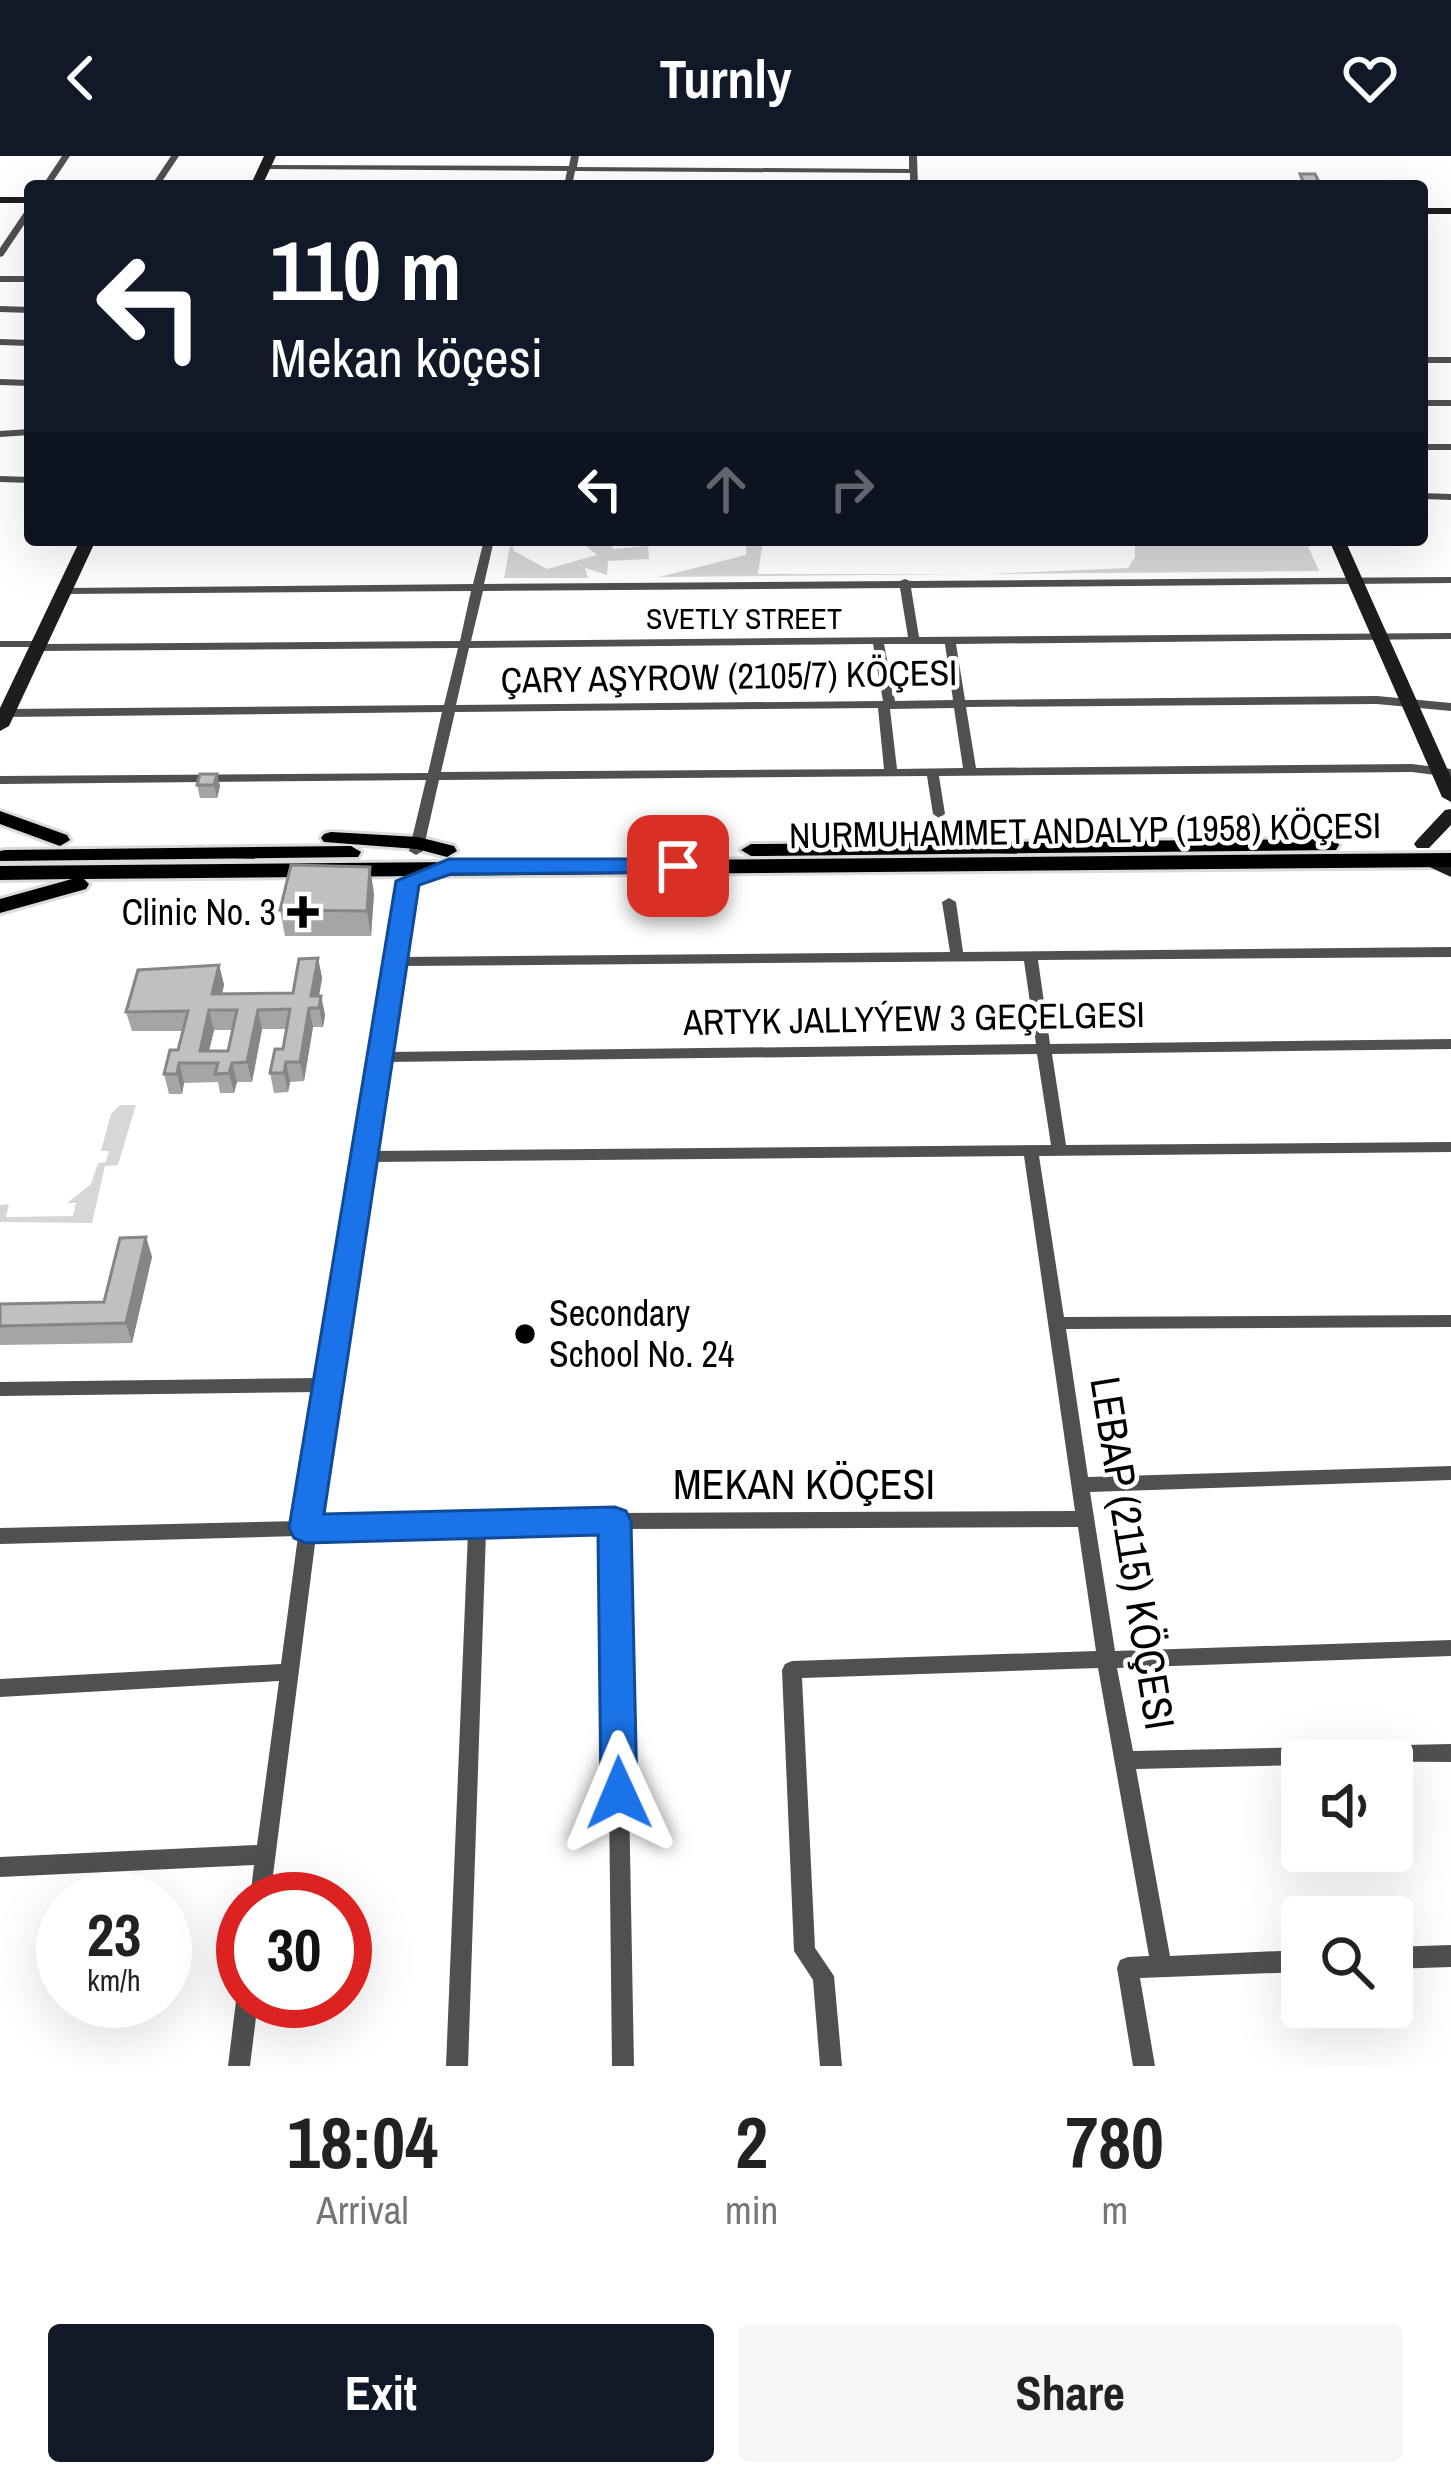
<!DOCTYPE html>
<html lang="en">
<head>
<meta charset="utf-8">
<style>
	:root { --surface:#fff; --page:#f6f6f6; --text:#222; --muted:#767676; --accent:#111827 }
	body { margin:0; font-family:"Archivo Narrow",sans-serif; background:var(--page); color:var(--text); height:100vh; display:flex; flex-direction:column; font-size:45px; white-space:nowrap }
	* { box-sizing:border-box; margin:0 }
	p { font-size:39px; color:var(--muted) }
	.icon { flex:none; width:66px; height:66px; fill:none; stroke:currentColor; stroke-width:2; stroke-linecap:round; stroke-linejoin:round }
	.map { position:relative; height:1910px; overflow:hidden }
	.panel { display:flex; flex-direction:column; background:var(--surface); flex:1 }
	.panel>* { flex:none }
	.banner { position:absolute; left:24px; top:24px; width:1404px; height:366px; border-radius:12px; box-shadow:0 12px 48px #0002; background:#111827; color:#fff; overflow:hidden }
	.buttons { position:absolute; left:1281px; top:1584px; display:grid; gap:24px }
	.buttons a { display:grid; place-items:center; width:132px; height:132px; border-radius:12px; background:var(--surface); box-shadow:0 12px 48px #0002; font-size:60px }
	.speed { position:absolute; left:36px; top:1716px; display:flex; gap:24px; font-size:60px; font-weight:700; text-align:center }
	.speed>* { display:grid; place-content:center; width:156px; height:156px; border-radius:50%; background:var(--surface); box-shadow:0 12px 48px #0002; line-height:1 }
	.speed small { font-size:30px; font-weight:400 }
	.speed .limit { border:18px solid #d22; background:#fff; color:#111 }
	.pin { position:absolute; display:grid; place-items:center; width:102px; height:102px; color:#fff; margin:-51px; border-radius:24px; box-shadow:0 6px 18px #0006 }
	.me { position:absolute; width:132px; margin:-66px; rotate:359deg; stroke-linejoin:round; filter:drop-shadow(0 0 9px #0008) }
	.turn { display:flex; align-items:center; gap:42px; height:252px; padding:0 48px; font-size:54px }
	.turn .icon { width:156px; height:156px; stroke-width:2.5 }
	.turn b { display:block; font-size:84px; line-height:102px }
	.lanes { display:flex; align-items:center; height:114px; padding:0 48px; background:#0003; justify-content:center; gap:60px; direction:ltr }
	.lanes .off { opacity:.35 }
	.eta { display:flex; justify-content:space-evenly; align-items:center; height:204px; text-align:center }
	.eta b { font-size:72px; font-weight:700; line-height:84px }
	.action { display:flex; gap:24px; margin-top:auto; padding:24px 48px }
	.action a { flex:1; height:138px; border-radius:12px; background:var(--accent); color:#fff; font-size:48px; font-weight:700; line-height:138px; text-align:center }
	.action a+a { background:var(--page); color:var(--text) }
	header { display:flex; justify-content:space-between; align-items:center; height:156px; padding:0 48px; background:var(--accent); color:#fff; font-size:54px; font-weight:700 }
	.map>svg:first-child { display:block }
	.green { fill:#d7d7d7 }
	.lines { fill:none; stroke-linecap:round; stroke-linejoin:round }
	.primary-casing { stroke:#dbdbdb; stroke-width:6 }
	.street { fill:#505050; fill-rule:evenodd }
	.secondary { fill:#1d1d1d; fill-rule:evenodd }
	.primary { fill:#000; fill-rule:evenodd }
	.wall { fill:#a5a5a5; fill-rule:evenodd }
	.shaded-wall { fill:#868686 }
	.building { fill:#c0c0c0; stroke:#868686; stroke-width:3; fill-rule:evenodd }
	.route { fill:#1a73e8; stroke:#114b97; stroke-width:3 }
	.poi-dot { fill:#000; stroke:#fff; stroke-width:4.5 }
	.labels { text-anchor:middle; stroke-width:9; stroke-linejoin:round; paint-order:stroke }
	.far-street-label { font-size:30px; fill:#000; stroke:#fff }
	.street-label { font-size:36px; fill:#000; stroke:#fff }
	.poi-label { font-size:36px; fill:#000; stroke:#fff; text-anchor:end }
	.near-street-label { font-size:42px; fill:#000; stroke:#fff }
</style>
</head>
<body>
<header><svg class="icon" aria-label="back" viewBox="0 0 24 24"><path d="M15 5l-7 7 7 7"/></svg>Turnly<svg class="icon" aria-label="heart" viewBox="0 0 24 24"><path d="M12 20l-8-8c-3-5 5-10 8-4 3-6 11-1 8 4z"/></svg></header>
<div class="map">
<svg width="1451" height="1910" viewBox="0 0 1451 1910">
	<rect width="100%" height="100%" fill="#fff"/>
	<path class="green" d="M511,384L514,395L547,413L597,399L584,388L611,386L613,393L648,390L649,403L608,405L607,419L585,412L588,422H504Z
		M746,384H763L758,418H971L659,421L746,399Z
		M1135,384H1305L1319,415L986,418L1128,412L1135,401Z
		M120,949H136L118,1009L105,1010L92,1067L0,1066V1049L9,1048L6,1061L73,1060L76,1047H67L91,1028L98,1007L106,1006L109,995H101L111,958Z"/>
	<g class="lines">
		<g class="primary-casing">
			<path id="primary" d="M0,655L67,679L70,684L60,690L0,668Z
				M331,676L418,681L454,690L457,695L447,701L417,693L324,686L321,682L324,678Z
				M1329,683L1336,684L1339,689L1336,694L751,700L741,694L751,688Z
				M351,690L361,696L358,701L0,705V695L5,694Z
				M1451,697V711L84,723L89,728L86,733L0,757V743L72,723L0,724V710Z"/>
		</g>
		<path class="street" d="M62,0H70L50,30H42Z
			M171,0H179L159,30H151Z
			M571,0H579L577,11L909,13V0H917L918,30H910V17L575,15L572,30H564L567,15L265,13L261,11L265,9L569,10Z
			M27,52H30V60L3,100L0,101V92Z
			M0,120H30V126H0Z
			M0,150L30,151V157L0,156Z
			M0,183L30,184V190L0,189Z
			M1422,201H1451V207H1422Z
			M0,223L30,224V230L0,229Z
			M1422,244H1451V250H1422Z
			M30,273V279L0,281V275Z
			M1422,288H1451V294H1422Z
			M0,320L30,321V327L0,326Z
			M1422,337L1451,338V344L1422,343Z
			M484,384H494L484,428L900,425L905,423L910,425L1451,421V427L911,432L919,481L1451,477V483L956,488L965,544L1377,540L1451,547V555L1377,548L966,551L976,612L1412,608L1451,613V621L1412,616L939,620L945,658L939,662L933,658L927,620L439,624L423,695L416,699L409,695L426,624L0,628V620L428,617L442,556L6,561L0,557L6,553L444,549L458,492L37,495L32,491H0V485H39L44,488L460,485L471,435L65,438L59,435L65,432L473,428ZM900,432L908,481L471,485L483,435ZM873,488L883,545L456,549L469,492ZM884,488H945L953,544L895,545ZM878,552L884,613L441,616L455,556ZM954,552L963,612L897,613L890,553Z
			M408,721L415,725L402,801L950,796L942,746L949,742L956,746L963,796L1451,791V801L1038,804L1050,888L1451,883V893L1052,898L1066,989L1451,986V996L1039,1000L1064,1161L1451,1159V1171L1066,1173L1088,1321L1451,1310V1324L1090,1336L1115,1495L1451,1484V1500L1117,1512L1133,1595L1451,1588V1606L1302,1605V1609L1136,1613L1170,1800L1302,1794V1816L1140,1822L1155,1910H1133L1117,1812L1120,1804L1128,1801L1149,1800L1098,1512L802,1522L815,1792L834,1820L842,1910H820L813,1824L794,1795L782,1514L785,1508L792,1505L1096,1495L1078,1371L624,1373L634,1910H612L606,1373L486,1376L468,1910H446L468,1376L316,1380L270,1743H250L254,1709L0,1721V1701L257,1689L279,1525L0,1541V1523L281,1508L298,1380L0,1388V1372L300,1365L318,1236L0,1240V1226L319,1222L353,1001L401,725ZM1024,805L1036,888L387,896L401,810ZM1037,898L1051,989L371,995L386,906ZM1024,1000L1075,1355L615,1357L318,1365L343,1168L369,1006Z
			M1451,1789V1811L1392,1813V1791Z
			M243,1836V1845H258L250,1910H228L236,1845L239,1837Z"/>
		<path class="secondary" d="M264,0H276L262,30H250Z
			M0,41H30V47H0Z
			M1422,52H1451V58H1422Z
			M80,384H96L9,570L0,575V552Z
			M1329,384H1345L1451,621V646L1442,641Z
			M1451,653V669L1429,692H1417L1414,688L1417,684L1445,654Z
			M1430,698L1451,708V721L1423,708L1421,704Z"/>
		<use href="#primary" class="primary"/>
	</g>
	<path class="wall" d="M200,618L220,630L217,642H200L197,629Z
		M374,737L371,780H285L280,754Z
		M318,802L322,822L319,840H321L325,859L323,871H313L304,925L290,926L288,936L274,937L270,917L283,893L286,873H262L252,926H237L234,937H220L218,926L184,927L182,938H169L164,918L178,894L183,875H132L126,856L219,809L224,829L222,838L293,837ZM214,874H233L228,895H209Z
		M146,1081L152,1101L132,1187L0,1189V1148L104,1146Z"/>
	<path class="shaded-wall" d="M217,618L220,630L217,642L214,629Z
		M370,711L374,737L371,780L367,755Z
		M318,802L322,822L317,852L311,840Z
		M219,809L224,829L217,858L212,838Z
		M321,840L325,859L323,871L319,852Z
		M309,852L313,871L304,925L300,906Z
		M209,854L214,874L206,907L200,895Z
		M258,854L262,873L252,926L247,906Z
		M286,906L290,926L288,936L284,917Z
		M179,907L184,927L182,938L177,918Z
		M232,907L237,926L234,937L229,917Z
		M146,1081L152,1101L132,1187L126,1167Z"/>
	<path class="building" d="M1300,18H1315L1321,30H1305Z
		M200,618H217L214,629H197Z
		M291,709L370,711L367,755L280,754Z
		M318,802L311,840H321L319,852H309L300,906H286L284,917H270L275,893H283L290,853L258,854L247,906L232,907L229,917L215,918L218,907H179L177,918H164L170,894H178L188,855L126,856L138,814L219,809L212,838L293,837L299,803ZM209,854H237L228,895H200Z
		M146,1081L126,1167L0,1170V1148L104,1146L120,1082Z"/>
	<path class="route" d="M678,703L687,705V716L451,718L419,729L324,1358L615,1351L626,1355L631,1365L637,1637L632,1650L619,1655L606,1650L601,1637L598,1379L306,1387L294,1382L289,1372L396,725L449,703Z"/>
	<g class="poi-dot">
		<path d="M297 738h12v12h12v12h-12v12h-12v-12h-12v-12h12z"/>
		<circle cx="525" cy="1178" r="12"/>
	</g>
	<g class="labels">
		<g class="far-street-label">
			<text x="744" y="473">SVETLY STREET</text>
		</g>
		<g class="street-label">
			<text transform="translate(729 520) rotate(-1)" y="13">ÇARY AŞYROW (2105/7) KÖÇESI</text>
			<text transform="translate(1085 674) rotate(-1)" y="13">NURMUHAMMET ANDALYP (1958) KÖÇESI</text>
			<text transform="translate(914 862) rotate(-1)" y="13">ARTYK JALLYÝEW 3 GEÇELGESI</text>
		</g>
		<g class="poi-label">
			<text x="276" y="769">Clinic No. 3</text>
			<text x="549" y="1170" text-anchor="start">Secondary<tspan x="549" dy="41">School No. 24</tspan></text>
		</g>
		<g class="near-street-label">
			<text x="804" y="1343">MEKAN KÖÇESI</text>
			<text transform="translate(1133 1397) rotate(81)" y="15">LEBAP (2115) KÖÇESI</text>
		</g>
	</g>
</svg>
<div class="buttons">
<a><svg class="icon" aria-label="sound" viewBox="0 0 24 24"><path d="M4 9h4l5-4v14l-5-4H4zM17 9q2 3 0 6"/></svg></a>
<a><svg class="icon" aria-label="search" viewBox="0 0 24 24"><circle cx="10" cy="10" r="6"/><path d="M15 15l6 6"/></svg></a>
</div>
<div class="speed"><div>23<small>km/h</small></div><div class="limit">30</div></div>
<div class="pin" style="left:678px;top:710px;background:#d93025"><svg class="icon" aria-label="arrive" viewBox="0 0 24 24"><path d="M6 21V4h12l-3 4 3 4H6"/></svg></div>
<svg class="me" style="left:619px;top:1637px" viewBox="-20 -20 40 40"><path d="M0-17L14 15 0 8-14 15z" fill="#1a73e8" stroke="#fff" stroke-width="4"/></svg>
<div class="banner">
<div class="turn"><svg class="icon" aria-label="left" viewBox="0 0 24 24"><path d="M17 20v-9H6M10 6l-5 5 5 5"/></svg><div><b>110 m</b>Mekan köçesi</div></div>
<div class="lanes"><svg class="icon" aria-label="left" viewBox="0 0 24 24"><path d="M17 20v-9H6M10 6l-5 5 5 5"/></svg><svg class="icon off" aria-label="ahead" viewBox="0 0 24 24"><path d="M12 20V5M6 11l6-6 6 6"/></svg><svg class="icon off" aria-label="right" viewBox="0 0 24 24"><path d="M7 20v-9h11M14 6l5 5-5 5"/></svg></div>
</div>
</div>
<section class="panel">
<div class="eta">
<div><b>18:04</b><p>Arrival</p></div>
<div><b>2</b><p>min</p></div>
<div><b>780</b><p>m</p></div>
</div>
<div class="action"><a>Exit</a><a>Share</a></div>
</section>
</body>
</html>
